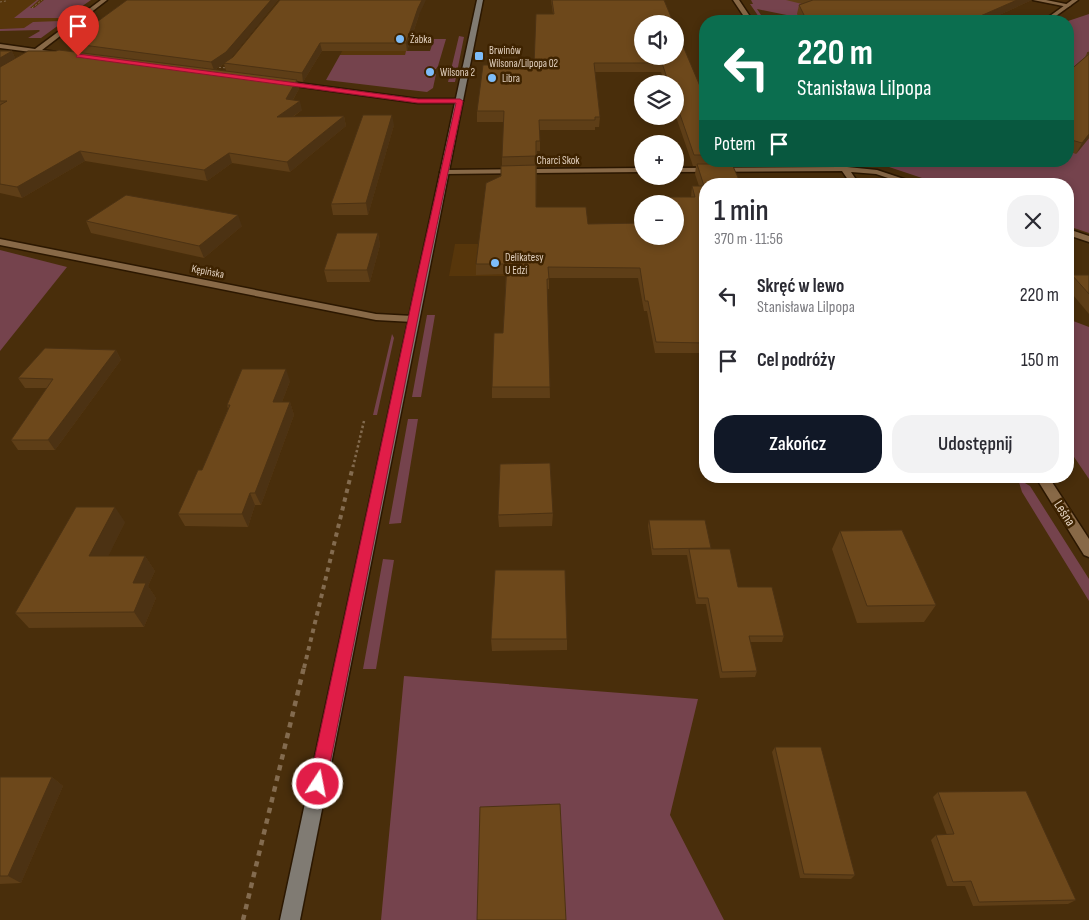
<!DOCTYPE html>
<html lang="pl">
<head>
<meta charset="utf-8">
<style>
	:root { --surface:#fff; --page:#f2f2f3; --text:#2b2b33; --muted:#7c7c81; --accent:#111827 }
	body { margin:0; font-family:"Sofia Sans Condensed",sans-serif; background:var(--page); color:var(--text); height:100vh; display:flex; flex-direction:column; font-size:19px; white-space:nowrap }
	* { box-sizing:border-box; margin:0 }
	p { font-size:16px; color:var(--muted) }
	.icon { flex:none; width:28px; height:28px; fill:none; stroke:currentColor; stroke-width:2; stroke-linecap:round; stroke-linejoin:round }
	.map { position:relative; flex:1; overflow:hidden }
	.drawer { position:absolute; left:699px; top:178px; width:375px; height:305px; display:flex; flex-direction:column; background:var(--surface); border-radius:20px; box-shadow:0 2px 8px #0003 }
	.drawer>* { flex:none }
	.guide { position:absolute; left:699px; top:15px; width:375px; height:152px; border-radius:20px; box-shadow:0 2px 8px #0003; background:#0b6e4f; color:#fff; overflow:hidden }
	.fabs { position:absolute; left:634px; top:15px; display:grid; gap:10px }
	.fabs a { display:grid; place-items:center; width:50px; height:50px; border-radius:50%; background:var(--surface); box-shadow:0 2px 8px #0003; font-size:25px }
	.pin { position:absolute; display:grid; place-items:center; width:42px; height:42px; color:#fff; margin:-51px -21px; border-radius:50% 50% 50% 0; rotate:-45deg; box-shadow:0 0 5px #0007 }
	.pin .icon { rotate:45deg }
	.me { position:absolute; width:55px; margin:-28px; rotate:11deg; stroke-linejoin:round; filter:drop-shadow(0 0 4px #0008) }
	.turn { display:flex; align-items:center; gap:18px; height:105px; padding:0 15px; font-size:22px }
	.turn .icon { width:65px; height:65px; stroke-width:2.5 }
	.turn b { display:block; font-size:35px; line-height:42px }
	.then { display:flex; align-items:center; height:48px; padding:0 15px; background:#0003; gap:10px; font-size:19px }
	.round { display:grid; place-items:center; flex:none; width:52px; height:52px; border-radius:20px; background:var(--page) }
	.head { display:flex; align-items:center; justify-content:space-between; height:85px; padding:0 15px }
	h1 { font-size:30px; font-weight:600; line-height:38px }
	.cta { display:flex; gap:10px; margin-top:auto; padding:10px 15px }
	.cta a { flex:1; height:58px; border-radius:20px; background:var(--accent); color:#fff; font-size:20px; font-weight:600; line-height:58px; text-align:center }
	.cta a+a { background:var(--page); color:var(--text) }
	ul { padding:0; list-style:none }
	li { display:flex; align-items:center; gap:15px; height:65px; padding:0 15px }
	li div { flex:1 }
	li b { display:block; font-size:19px }
	li em { font-style:normal }
	.map>svg:first-child { display:block }
	.built { fill:#57360b }
	.green { fill:#75434d }
	.lines { fill:none; stroke-linecap:round; stroke-linejoin:round }
	.lane-casing { stroke:#2b1700; stroke-width:3 }
	.street-casing { stroke:#2b1700; stroke-width:3 }
	.secondary-casing { stroke:#2b1700; stroke-width:3 }
	.path-far3 { stroke:#836b4f; stroke-width:1; stroke-dasharray:2 2; stroke-linecap:butt }
	.path-far2 { stroke:#836b4f; stroke-width:2.5; stroke-dasharray:2.5 2.5; stroke-linecap:butt }
	.path-far1 { stroke:#836b4f; stroke-width:4; stroke-dasharray:4.5 4.5; stroke-linecap:butt }
	.path { stroke:#836b4f; stroke-width:4.5; stroke-dasharray:5.5 5.5; stroke-linecap:butt }
	.lane { fill:#886947; fill-rule:evenodd }
	.street { fill:#886947; fill-rule:evenodd }
	.secondary { fill:#807b73; fill-rule:evenodd }
	.wall { fill:#5e3e17; fill-rule:evenodd }
	.shaded-wall { fill:#4c3213 }
	.building { fill:#6d481b; stroke:#4c3213 }
	.route { fill:#e11d48; stroke:#92132f }
	.poi-dot { fill:#7ebdf9; stroke:#3e2300; stroke-width:2 }
	.labels { text-anchor:middle; stroke-width:5; stroke-linejoin:round; paint-order:stroke }
	.far-poi-label { font-size:11px; fill:#e2d1bf; stroke:#3e2300; text-anchor:start }
	.far-street-label { font-size:11px; fill:#e2d1bf; stroke:#3e2300 }
	.street-label { font-size:14px; fill:#e2d1bf; stroke:#3e2300 }
</style>
</head>
<body>
<div class="map">
<svg width="1089" height="920" viewBox="0 0 1089 920">
	<rect width="100%" height="100%" fill="#492e0b"/>
	<path class="built" d="M0,0H91L51,27L0,29Z
		M355,27H415L405,55H340Z
		M455,244H517L515,276H449Z"/>
	<path class="green" d="M37,0H39L30,8H34L44,0H91L65,18H14Z
		M751,0H871L849,21H816L757,9L763,18L759,17L750,4H753Z
		M1089,14V233L1068,226V184H940L880,164L884,161H1068V21Z
		M60,21L63,22L41,38H28L40,31L39,30L0,31V29L24,28L33,22Z
		M459,36L464,37L455,82H448Z
		M434,39H446L438,66L436,69L425,70L424,74H436L433,88L427,92L326,80L340,55H405L406,51H430Z
		M0,250L67,267L0,351Z
		M427,315H435L421,397H412Z
		M1068,319L1089,327V479L1068,448Z
		M392,334L394,338L377,415H373Z
		M408,419H418L401,523L389,524Z
		M1018,479L1030,486L1089,579V601L1022,492Z
		M383,559L394,560L376,669H363Z
		M404,676L698,699L670,815L724,920H381Z"/>
	<g class="lines">
		<g class="lane-casing">
			<path id="lane" d="M1033,0H1046L1071,5L1068,7Z"/>
		</g>
		<g class="street-casing">
			<path id="street" d="M101,0H107L42,50L57,52V54L38,53L32,56L29,54L31,52L0,48V44L35,49Z
				M733,0H739L753,21H747Z
				M1072,0H1078L1049,21H1043Z
				M283,81L418,99H460L463,101L460,103H418L281,84L280,83Z
				M839,163H845L847,167L877,170L919,184H906L876,174L851,172L859,184H851L842,171L675,172V168L839,167Z
				M642,168V172L444,174L440,172L444,170Z
				M1068,229L1089,236V242L1068,235Z
				M0,239L376,314L413,316L418,319L413,322L376,320L0,245Z
				M1035,476H1048L1089,539V557L1084,555Z"/>
		</g>
		<g class="secondary-casing">
			<path id="secondary" d="M477,0H483L300,920H280Z"/>
		</g>
		<path class="path-far3" d="M0,2L6,1
			M32,8L42,0
			M215,67L228,68"/>
		<path class="path-far2" d="M353,467L364,421"/>
		<path class="path-far1" d="M304,668L353,466"/>
		<path class="path" d="M243,920L304,667"/>
		<use href="#lane" class="lane"/>
		<use href="#street" class="street"/>
		<use href="#secondary" class="secondary"/>
	</g>
	<path class="wall" d="M127,0H278L230,59L419,15L407,51H322L303,82L297,81L299,89L293,100L302,110L293,117L344,116L346,126L290,172L232,163L207,181L85,161L22,198L0,193V51H12L15,58L72,51L68,43ZM224,64L226,71L214,70Z
		M551,0H664L675,56L705,98V161H728L727,164L705,184V355V353H655L647,311H644L638,278H549V289H547L550,398H492V387L503,333L506,274L476,275V264L501,176L502,166V157L504,122H477V111L534,65L553,14ZM595,72H661L665,84H675V114L693,166H696L695,174L699,186H692L691,197H655L654,204H675V236L588,224L536,207L537,151H540V130H595V127H599L600,117Z
		M786,0H1032L986,21H801L797,14L799,5L802,4Z
		M1089,52V138L1076,154L1068,151V72L1085,57L1087,53Z
		M394,125L368,215H333L331,204Z
		M86,221L242,226L204,258L91,233Z
		M378,233L380,245L370,282H327L324,270Z
		M1072,275H1089V314L1068,289V282Z
		M116,350L121,360L55,450H18L11,440L47,388H25L18,378Z
		M290,381L282,402H290L294,415L261,505H255L248,527L185,526L178,514L202,470L228,409L227,405Z
		M553,513L552,526L499,527L498,515Z
		M649,520L711,548V549L738,587L784,636L782,642H750L757,671L755,677L720,678L706,604H696L687,555H652L648,526Z
		M125,522L108,556H145L155,571L148,586L156,598L144,627L29,628L15,613Z
		M840,531L936,605L924,622L857,623L832,549Z
		M491,639H567V650L492,651Z
		M775,747L855,875L851,879L800,878L772,752Z
		M0,777H52L63,786L21,883L0,884Z
		M938,792L1076,900L1068,904L973,906L965,886H947L931,840L936,835H947L933,797Z"/>
	<path class="shaded-wall" d="M271,0H278L229,61L214,70L211,62Z
		M422,0H426L419,15L407,51L406,43L418,8Z
		M1017,0H1032L986,21H969Z
		M320,43L322,51L303,82L302,73Z
		M12,51L16,60L0,70V58Z
		M297,80L299,89L288,108L286,99Z
		M300,101L302,110L279,126L277,117Z
		M392,115L394,125L368,215L366,203Z
		M344,116L346,126L290,172L287,162Z
		M1089,134V138L1076,154L1082,143Z
		M80,151L85,161L22,198L17,187Z
		M229,153L232,163L207,181L204,170Z
		M238,215L242,226L204,258L199,246Z
		M378,233L380,245L370,282L367,270Z
		M116,350L121,360L55,450L48,440Z
		M286,369L290,381L277,415L273,402Z
		M290,402L294,415L261,505L255,493Z
		M250,493L255,505L248,527L242,514Z
		M115,507L125,522L101,571L89,556Z
		M145,556L155,571L148,586L156,598L144,627L134,612L133,583Z
		M52,777L63,786L21,883L8,876Z"/>
	<path class="building" d="M127,0H271L226,52L211,62L68,43Z
		M280,0H422L418,8L406,43H320L302,73L224,63L233,57Z
		M552,0H664L674,24H642V56H675V27L705,98V155H694L675,100V84H669L662,63H594L600,117H595V120H539L540,141H536V156L502,157L504,111H477L483,65H534L536,14H554Z
		M813,0H1017L969,21H807L799,5Z
		M59,50L297,80L286,99L300,101L277,117L344,116L287,162L229,153L204,170L80,151L17,187L0,184V105L7,101H0V67L28,51H56Z
		M0,51H12L0,58Z
		M1089,52V134L1082,143L1068,139V84L1069,82H1068V72L1089,54L1087,53Z
		M363,115H392L366,203L331,204Z
		M697,164H732L740,182H755L756,184H705V343L656,342L648,301H645L640,268L548,267L549,279H547L550,387H492L494,333H503L507,264H476L486,183L501,176V166L536,165V207H586L588,224L642,223V236H675V204H656L655,197H695L692,186H704Z
		M126,195L238,215L199,246L86,221Z
		M337,233H378L367,270H324Z
		M1072,275H1089V294Z
		M45,348L116,350L48,440H11L53,379L18,378Z
		M242,369H286L273,402H290L255,493H250L242,514H178L198,470H202L230,405H227Z
		M550,463L553,513L498,515L500,464Z
		M76,507H115L89,556H145L133,583H146L134,612L15,613Z
		M649,520H705L711,548L653,549Z
		M902,530L936,605L867,606L840,531Z
		M689,549H730L738,587H772L784,636H749L757,671L722,672L708,598H698Z
		M495,570H565L567,639H491Z
		M775,747H821L855,875L804,874Z
		M0,777H52L8,876H0Z
		M1026,791L1076,900L979,902L971,881L953,882L936,835L954,834L938,792Z
		M560,804L566,920H477L480,807Z"/>
	<path class="route" d="M78,54L418,99H460L463,101L425,282L326,784L323,790L318,792L312,790L309,784L416,282L456,103H418L76,57Z"/>
	<g class="poi-dot">
		<circle cx="400" cy="39" r="5"/>
		<rect x="474" y="51" width="10" height="10" rx="2.5"/>
		<circle cx="430" cy="72" r="5"/>
		<circle cx="492" cy="78" r="5"/>
		<circle cx="495" cy="263" r="5"/>
	</g>
	<g class="labels">
		<g class="far-poi-label">
			<text x="410" y="43">Żabka</text>
			<text x="489" y="54">Brwinów<tspan x="489" dy="13">Wilsona/Lilpopa 02</tspan></text>
			<text x="440" y="76">Wilsona 2</text>
			<text x="502" y="82">Libra</text>
			<text x="505" y="261">Delikatesy<tspan x="505" dy="13">U Edzi</tspan></text>
		</g>
		<g class="far-street-label">
			<text x="558" y="164">Charci Skok</text>
			<text transform="translate(208 271) rotate(11)" y="4">Kępińska</text>
		</g>
		<g class="street-label">
			<text transform="translate(1065 513) rotate(57)" y="5">Leśna</text>
		</g>
	</g>
</svg>
<div class="fabs">
<a><svg class="icon" aria-label="sound" viewBox="0 0 24 24"><path d="M4 9h4l5-4v14l-5-4H4zM17 9q2 3 0 6"/></svg></a>
<a><svg class="icon" aria-label="layers" viewBox="0 0 24 24"><path d="M12 4l9 5-9 5-9-5zM3 14l9 5 9-5"/></svg></a>
<a>+</a>
<a>−</a>
</div>
<div class="pin" style="left:78px;top:56px;background:#d93025"><svg class="icon" aria-label="arrive" viewBox="0 0 24 24"><path d="M6 21V4h12l-3 4 3 4H6"/></svg></div>
<svg class="me" style="left:318px;top:784px" viewBox="-20 -20 40 40"><circle r="17" fill="#e11d48" stroke="#fff" stroke-width="3"/><path d="M0-11L8 9 0 5-8 9z" fill="#fff"/></svg>
<div class="guide">
<div class="turn"><svg class="icon" aria-label="left" viewBox="0 0 24 24"><path d="M17 20v-9H6M10 6l-5 5 5 5"/></svg><div><b>220 m</b>Stanisława Lilpopa</div></div>
<div class="then">Potem<svg class="icon" aria-label="arrive" viewBox="0 0 24 24"><path d="M6 21V4h12l-3 4 3 4H6"/></svg></div>
</div>
<section class="drawer">
<div class="head"><div><h1>1 min</h1><p>370 m · 11:56</p></div><a class="round"><svg class="icon" aria-label="close" viewBox="0 0 24 24"><path d="M6 6l12 12M18 6L6 18"/></svg></a></div>
<ul>
<li><svg class="icon" aria-label="left" viewBox="0 0 24 24"><path d="M17 20v-9H6M10 6l-5 5 5 5"/></svg><div><b>Skręć w lewo</b><p>Stanisława Lilpopa</p></div><em>220 m</em></li>
<li><svg class="icon" aria-label="arrive" viewBox="0 0 24 24"><path d="M6 21V4h12l-3 4 3 4H6"/></svg><div><b>Cel podróży</b></div><em>150 m</em></li>
</ul>
<div class="cta"><a>Zakończ</a><a>Udostępnij</a></div>
</section>
</div>
</body>
</html>
